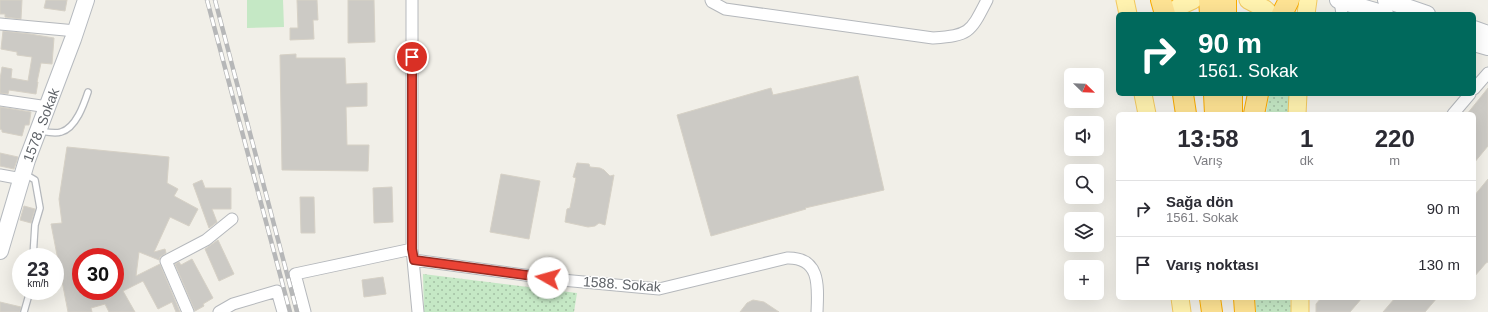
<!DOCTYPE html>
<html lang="tr">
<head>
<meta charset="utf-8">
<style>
	:root { --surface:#fff; --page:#f2f2f3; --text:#2b2b33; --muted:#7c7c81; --line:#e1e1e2 }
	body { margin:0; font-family:Arial,sans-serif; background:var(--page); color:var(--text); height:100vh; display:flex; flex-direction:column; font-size:15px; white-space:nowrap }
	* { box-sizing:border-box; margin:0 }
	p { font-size:13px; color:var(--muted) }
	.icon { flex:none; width:22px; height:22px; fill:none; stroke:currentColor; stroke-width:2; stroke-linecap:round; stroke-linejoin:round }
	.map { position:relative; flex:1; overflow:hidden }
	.sheet { position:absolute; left:1116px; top:112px; width:360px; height:188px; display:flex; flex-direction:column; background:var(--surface); border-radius:6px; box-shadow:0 4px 16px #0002 }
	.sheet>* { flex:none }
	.top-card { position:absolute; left:1116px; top:12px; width:360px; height:84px; border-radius:6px; box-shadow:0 4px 16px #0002; background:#00695c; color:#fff; overflow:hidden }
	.needle { width:26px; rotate:113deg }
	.controls { position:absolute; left:1064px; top:68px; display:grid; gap:8px }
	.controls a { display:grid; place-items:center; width:40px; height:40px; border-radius:6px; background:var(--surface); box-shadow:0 4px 16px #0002; font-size:20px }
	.speed { position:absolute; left:12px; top:248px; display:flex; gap:8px; font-size:20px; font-weight:700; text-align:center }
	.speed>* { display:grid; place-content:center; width:52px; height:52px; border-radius:50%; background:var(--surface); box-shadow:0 4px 16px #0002; line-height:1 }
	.speed small { font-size:10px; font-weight:400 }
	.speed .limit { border:6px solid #d22; background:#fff; color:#111 }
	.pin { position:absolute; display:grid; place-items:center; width:34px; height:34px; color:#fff; margin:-17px; border:2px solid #fff; border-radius:50%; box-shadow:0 1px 4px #0007 }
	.me { position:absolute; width:44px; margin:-22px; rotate:277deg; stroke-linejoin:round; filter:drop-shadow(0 0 3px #0008) }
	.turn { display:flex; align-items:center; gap:14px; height:84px; padding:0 16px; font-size:18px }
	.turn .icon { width:52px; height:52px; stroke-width:2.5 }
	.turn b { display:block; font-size:28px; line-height:34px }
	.eta { display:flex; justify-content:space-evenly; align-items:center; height:68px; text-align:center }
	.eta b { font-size:24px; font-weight:800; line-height:28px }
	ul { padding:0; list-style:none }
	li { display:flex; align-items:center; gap:12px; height:56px; padding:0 16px; border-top:1px solid var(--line) }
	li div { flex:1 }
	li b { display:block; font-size:15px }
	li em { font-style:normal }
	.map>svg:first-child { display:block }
	.grass { fill:url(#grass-dots) }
	.park { fill:#c5e8c5 }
	.building { fill:#cccac5; stroke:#d6d1c6; fill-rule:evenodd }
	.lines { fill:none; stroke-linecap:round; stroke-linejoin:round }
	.lane-casing { stroke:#b5b8bc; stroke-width:8 }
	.street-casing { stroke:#b5b8bc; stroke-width:13 }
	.secondary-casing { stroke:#b6babf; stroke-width:18 }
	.primary-casing { stroke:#f2c960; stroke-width:19 }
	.highway-casing { stroke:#f9ab00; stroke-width:22 }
	.lane { stroke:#fff; stroke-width:5.5 }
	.street { stroke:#fff; stroke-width:11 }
	.secondary { stroke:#fff; stroke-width:16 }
	.primary { stroke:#fff2af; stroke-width:17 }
	.highway { stroke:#fde293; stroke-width:20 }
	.rail-casing { stroke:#b6b7b8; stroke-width:4.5 }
	.rail { stroke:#fff; stroke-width:3; stroke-dasharray:9; stroke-linecap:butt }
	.route-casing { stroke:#982c22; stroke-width:10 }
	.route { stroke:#ea4335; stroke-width:7 }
	.labels { text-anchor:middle; stroke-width:3; stroke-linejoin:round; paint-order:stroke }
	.street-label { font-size:14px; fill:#5f6368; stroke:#fff }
</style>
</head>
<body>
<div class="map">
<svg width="1488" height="312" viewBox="0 0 1488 312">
	<defs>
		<pattern id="grass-dots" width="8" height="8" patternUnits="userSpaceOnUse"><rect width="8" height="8" fill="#c5e8c5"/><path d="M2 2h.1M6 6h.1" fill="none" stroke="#a3c0a4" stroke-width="1.8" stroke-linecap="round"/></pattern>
	</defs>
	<rect width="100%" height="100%" fill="#f1efe8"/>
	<path class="grass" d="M1269,94H1290L1288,114H1266Z
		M423,274L577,293L574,312H424Z
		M1255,298H1290L1291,312H1256Z"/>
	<path class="park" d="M247,0H283L284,27L247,28Z"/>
	<path class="building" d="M0,0H22L21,19L5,17V14H0Z
		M46,0H67L65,11L44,8Z
		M297,0H317L318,20H313L314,39L290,40V28H298Z
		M348,0H374L375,42L348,43Z
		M3,31L30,34L54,38L52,64L41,63L37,82H38L36,94L9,90L8,94L0,93V79L2,67L12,69L11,78L28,81L32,57L17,55V52L1,49Z
		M296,54V58H345L346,84L367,83V106L346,107L347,145H369L368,171L282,170L280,55Z
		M858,76L884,190L805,208L806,209L711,236L677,115L771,88L773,95Z
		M1488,88V146L1474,163V114H1467Z
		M0,107L31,112L29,125H25L22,136L2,132V130L0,129Z
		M67,147L169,157L167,183L178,189L174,196L198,209L189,226L170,217L154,252L165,249L166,253L160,257L159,260L139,252L136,276L160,264L180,312H176L172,302L158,309L143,281L123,291L135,312H109L105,304L91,308L92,312H68L51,224L62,223L59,199ZM81,257H115V263L123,264L115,285V291H81Z
		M0,153L18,157L14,169L0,166Z
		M577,163L589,164L590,167L600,168L604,170L610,176L614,175L605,225L599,223L595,226L588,227L565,222L567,209L570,208L576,178L573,177Z
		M501,174L540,181L529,239L490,232Z
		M1488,179V262L1486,263L1474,277V196Z
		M202,180L205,188H231V209H212L217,222L209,228L193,184Z
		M392,187L393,222L374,223L373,188Z
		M300,197H314L315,233H301Z
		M24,206L35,209L31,223L20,220Z
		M218,240L234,274L219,281L205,249Z
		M192,259L213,298L203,304L204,306L195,311L175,264L179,262L181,265Z
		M383,277L386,294L364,297L362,280Z
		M1321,298H1362L1350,312H1316V304Z
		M1395,298H1437L1425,312H1383Z
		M753,300L764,302L779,312H740L747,303Z
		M0,302L21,307L20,312H0Z"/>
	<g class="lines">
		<g class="lane-casing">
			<path id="lane" d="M40,131C46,132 55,134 61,132C76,128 84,104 88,92
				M25,174L35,180L40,208L35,225L33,257
				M24,312L30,291"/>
		</g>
		<g class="street-casing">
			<path id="street" d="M412,0V249L418,312
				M711,0L712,2L725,9L933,38C970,35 970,33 987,0
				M1340,1L1342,14
				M0,24L76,31
				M1474,89L1488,73
				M0,100L48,107
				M1453,114L1470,94
				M0,175L22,179
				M414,260L562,280L659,289L787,258C821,257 818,287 817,312
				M188,312L166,261L206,240L232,219
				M219,312L233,304L277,291L283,312
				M305,312L295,274L412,249"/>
		</g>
		<g class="secondary-casing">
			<path id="secondary" d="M1338,0L1385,14
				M1386,0L1427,14
				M1474,29L1488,34
				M1474,43L1488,47
				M0,251L27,160L73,39L86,0"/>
		</g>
		<g class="primary-casing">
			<path id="primary" d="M1125,0L1128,14
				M1248,0L1265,9L1270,14
				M1170,14L1180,6L1193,0
				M1306,14L1308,0
				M1143,94L1147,114
				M1297,114L1298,94
				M1180,298L1182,312
				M1300,298V312"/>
		</g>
		<g class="highway-casing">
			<path id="highway" d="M1161,0L1165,14
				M1209,0L1210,14
				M1226,0V14
				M1282,14L1289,0
				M1183,94L1186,114
				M1214,94L1215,114
				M1232,94V114
				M1254,114L1258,94
				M1210,298L1212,312
				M1244,298L1245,312"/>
		</g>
		<use href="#lane" class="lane"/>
		<use href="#street" class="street"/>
		<use href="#secondary" class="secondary"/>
		<use href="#primary" class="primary"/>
		<use href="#highway" class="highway"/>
		<g class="rail-casing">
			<path id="rail" d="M207,0L290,312
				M215,0L297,312"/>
		</g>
		<use href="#rail" class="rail"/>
	</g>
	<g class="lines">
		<g class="route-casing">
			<path id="route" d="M412,57V249L414,260L548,278"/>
		</g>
		<use href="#route" class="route"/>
	</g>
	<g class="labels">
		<g class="street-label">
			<text transform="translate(41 125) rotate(-69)" y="5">1578. Sokak</text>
			<text transform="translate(622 284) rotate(4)" y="5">1588. Sokak</text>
		</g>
	</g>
</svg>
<div class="controls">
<a><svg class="needle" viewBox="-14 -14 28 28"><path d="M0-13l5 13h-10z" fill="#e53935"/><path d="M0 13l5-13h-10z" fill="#7c7c81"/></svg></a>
<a><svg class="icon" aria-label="sound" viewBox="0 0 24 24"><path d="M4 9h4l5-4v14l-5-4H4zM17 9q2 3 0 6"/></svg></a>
<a><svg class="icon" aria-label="search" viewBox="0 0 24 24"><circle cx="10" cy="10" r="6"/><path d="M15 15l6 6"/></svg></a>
<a><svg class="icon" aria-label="layers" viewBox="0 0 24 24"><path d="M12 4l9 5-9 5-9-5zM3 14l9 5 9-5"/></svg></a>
<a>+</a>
</div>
<div class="speed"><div>23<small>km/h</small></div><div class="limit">30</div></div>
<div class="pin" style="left:412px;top:57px;background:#d93025"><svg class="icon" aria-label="arrive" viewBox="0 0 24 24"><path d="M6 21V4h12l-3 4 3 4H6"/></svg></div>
<svg class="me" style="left:548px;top:278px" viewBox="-20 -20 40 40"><circle r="19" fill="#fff"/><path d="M0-13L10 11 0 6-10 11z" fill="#ea4335"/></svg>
<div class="top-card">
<div class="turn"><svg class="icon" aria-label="right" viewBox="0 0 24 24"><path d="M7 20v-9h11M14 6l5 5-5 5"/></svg><div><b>90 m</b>1561. Sokak</div></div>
</div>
<section class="sheet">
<div class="eta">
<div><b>13:58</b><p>Varış</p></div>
<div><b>1</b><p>dk</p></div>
<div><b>220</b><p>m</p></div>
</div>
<ul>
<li><svg class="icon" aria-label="right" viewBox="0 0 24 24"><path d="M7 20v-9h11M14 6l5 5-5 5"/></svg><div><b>Sağa dön</b><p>1561. Sokak</p></div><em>90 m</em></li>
<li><svg class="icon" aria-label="arrive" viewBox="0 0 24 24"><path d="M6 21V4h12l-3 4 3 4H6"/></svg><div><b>Varış noktası</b></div><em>130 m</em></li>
</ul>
</section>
</div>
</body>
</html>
